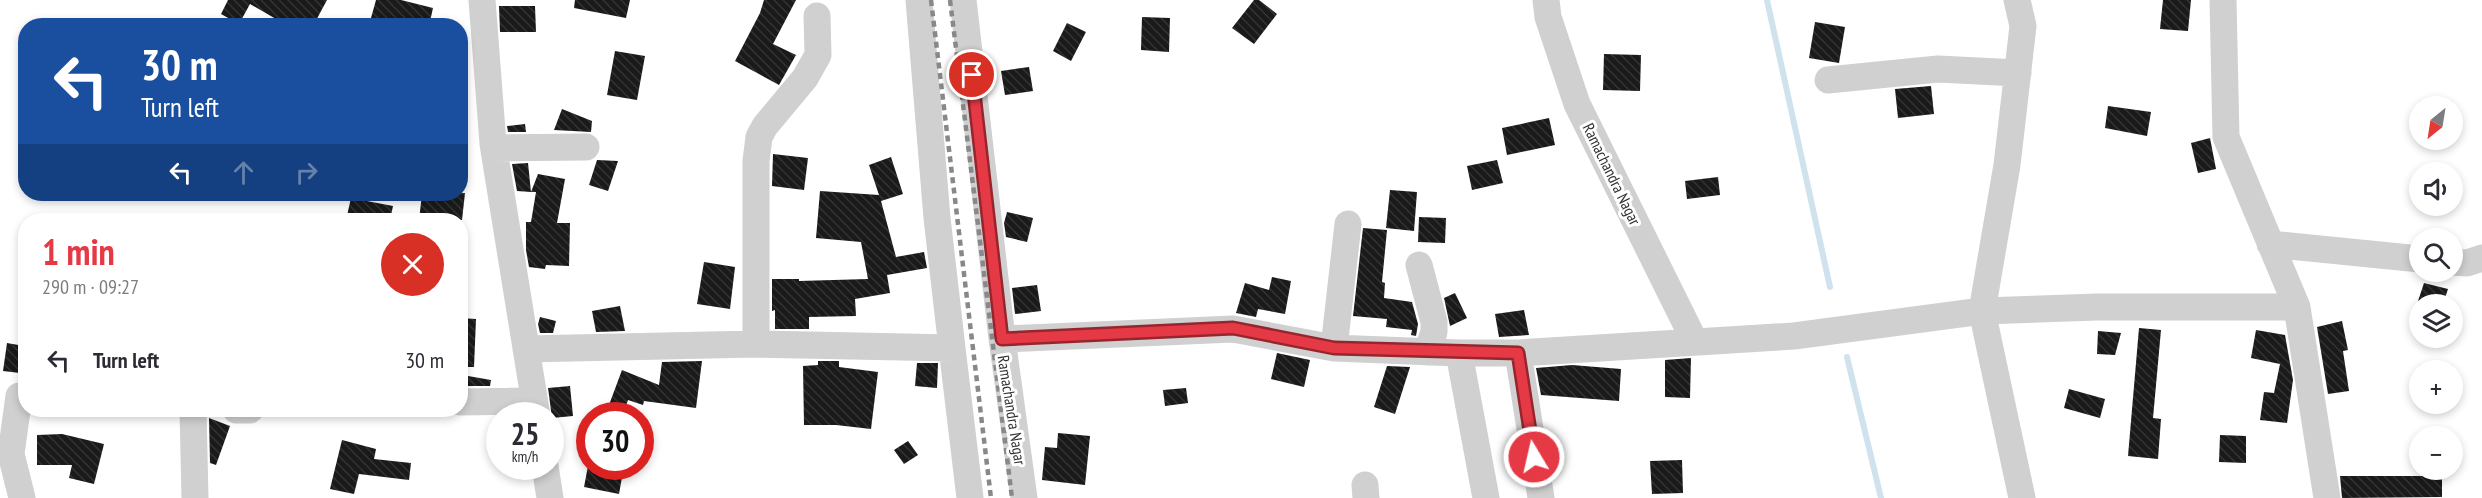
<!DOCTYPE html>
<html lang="en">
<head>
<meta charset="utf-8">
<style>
	:root { --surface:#fff; --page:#f7f7f7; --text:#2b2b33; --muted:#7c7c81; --accent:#e63946 }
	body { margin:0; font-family:"PT Sans Narrow",sans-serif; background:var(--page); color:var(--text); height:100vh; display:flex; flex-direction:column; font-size:22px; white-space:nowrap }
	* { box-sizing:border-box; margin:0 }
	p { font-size:20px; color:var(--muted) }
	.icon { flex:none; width:33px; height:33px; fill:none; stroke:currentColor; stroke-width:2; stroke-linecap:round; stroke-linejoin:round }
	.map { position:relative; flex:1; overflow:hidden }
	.side { position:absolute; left:18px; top:213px; width:450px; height:204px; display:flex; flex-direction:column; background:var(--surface); border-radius:24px; box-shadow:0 3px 9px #0003 }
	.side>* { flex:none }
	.hud { position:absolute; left:18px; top:18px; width:450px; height:183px; border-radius:24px; box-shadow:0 3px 9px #0003; background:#1a4fa0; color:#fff; overflow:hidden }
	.needle { width:39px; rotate:210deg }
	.controls { position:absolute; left:2409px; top:96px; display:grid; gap:12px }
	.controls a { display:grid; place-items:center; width:54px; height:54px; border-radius:50%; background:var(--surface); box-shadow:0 3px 9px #0003; font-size:30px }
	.speed { position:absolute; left:486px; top:402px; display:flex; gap:12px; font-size:30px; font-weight:700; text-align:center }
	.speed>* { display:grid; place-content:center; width:78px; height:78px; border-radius:50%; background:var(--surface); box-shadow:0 3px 9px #0003; line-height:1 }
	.speed small { font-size:15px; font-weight:400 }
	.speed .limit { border:9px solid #d22; background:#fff; color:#111 }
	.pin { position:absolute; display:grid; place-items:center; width:51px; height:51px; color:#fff; margin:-26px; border:3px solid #fff; border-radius:50%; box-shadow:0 2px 6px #0007 }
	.me { position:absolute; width:66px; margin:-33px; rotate:351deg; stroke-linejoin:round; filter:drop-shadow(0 0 4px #0008) }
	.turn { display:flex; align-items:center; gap:21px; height:126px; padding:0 24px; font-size:27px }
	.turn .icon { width:78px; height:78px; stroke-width:2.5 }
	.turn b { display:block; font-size:42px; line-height:51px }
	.lanes { display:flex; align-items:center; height:57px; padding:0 24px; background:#0003; justify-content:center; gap:30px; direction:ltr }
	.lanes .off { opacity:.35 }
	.round { display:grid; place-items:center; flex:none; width:63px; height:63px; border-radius:32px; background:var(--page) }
	.headline { display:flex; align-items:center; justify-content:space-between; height:102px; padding:0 24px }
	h1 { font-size:36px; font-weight:700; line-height:45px; color:var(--accent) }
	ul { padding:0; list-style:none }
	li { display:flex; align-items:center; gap:18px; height:90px; padding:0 24px }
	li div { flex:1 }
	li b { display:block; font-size:22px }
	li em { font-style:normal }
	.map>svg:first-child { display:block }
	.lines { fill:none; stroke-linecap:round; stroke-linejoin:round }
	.stream { stroke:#cfe2ee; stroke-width:6 }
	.building { fill:url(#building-back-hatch) }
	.minor { stroke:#d0d0d0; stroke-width:27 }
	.rail { stroke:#888; stroke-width:4.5; stroke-dasharray:6 4.5; stroke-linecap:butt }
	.route-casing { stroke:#96252e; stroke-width:15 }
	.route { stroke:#e63946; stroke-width:10 }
	.labels { text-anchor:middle; stroke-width:6; stroke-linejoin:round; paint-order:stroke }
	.street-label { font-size:16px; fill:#333; stroke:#fff }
</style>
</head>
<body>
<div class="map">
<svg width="2482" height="498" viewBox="0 0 2482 498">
	<defs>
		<pattern id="building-back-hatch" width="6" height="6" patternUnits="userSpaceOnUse" patternTransform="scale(1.5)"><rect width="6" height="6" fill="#1a1a1a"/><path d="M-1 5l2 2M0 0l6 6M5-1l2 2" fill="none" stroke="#333"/></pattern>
	</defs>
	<rect width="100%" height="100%" fill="#fff"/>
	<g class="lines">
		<path class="stream" d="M1767,0L1830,287
			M1847,357L1881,498"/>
	</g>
	<path class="building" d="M228,0H327L313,26H288L250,4L239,24L221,14Z
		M376,0H401L433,8L429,26H400L371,18Z
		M575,0H630L626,18L574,8Z
		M764,0H796L773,44L796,55L779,85L735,61L760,13Z
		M1254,0H1259L1277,14L1254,44L1232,28Z
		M2163,0H2191L2188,31L2160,29Z
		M499,6H535L536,32H500Z
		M1142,17L1170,18L1169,52L1141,50Z
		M1815,22L1845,27L1839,63L1809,58Z
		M1067,23L1086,32L1071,61L1053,51Z
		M615,51L645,56L637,100L607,95Z
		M1604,54L1641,55L1640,91L1603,90Z
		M1029,67L1033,91L1005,95L1001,71Z
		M1931,86L1934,114L1898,118L1895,89Z
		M2108,106L2151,112L2147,136L2105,128Z
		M562,109L592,121L591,132L554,130Z
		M1549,118L1555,145L1507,155L1502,128Z
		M525,124L526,132H508L507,126Z
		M2210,138L2216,169L2198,173L2191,143Z
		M773,154L808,158L804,190L772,186Z
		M891,157L903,194L881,201L896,257L924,252L927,268L887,275L890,293L855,299L856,316L809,317V329H775V310L772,311V279H799V281L868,279L861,242L816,238L820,191L879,195L869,165Z
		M597,160L618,161L608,191L589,185Z
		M1497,160L1503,183L1472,190L1467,166Z
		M528,163L531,192L517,191L512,164Z
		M538,174L565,179L557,223H570L569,266L546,265L545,269L529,267L526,250V222H531L536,192H531Z
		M1718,177L1720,195L1687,199L1685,181Z
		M1390,190L1417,192L1414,231L1386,228Z
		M465,193L462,220H419L422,194Z
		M351,198L393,206L390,220H346Z
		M1007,212L1033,218L1027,242L1006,237L1004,223Z
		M1419,217L1446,218L1445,243L1418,242Z
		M1363,228L1387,230L1382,282L1385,283L1384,298L1412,302L1418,324L1416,336L1411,335L1412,330L1386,327L1387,319L1353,316Z
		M704,262L735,267L730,309L697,304Z
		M1272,277L1291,281L1285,314L1258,309L1256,317L1236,313L1245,283L1269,290Z
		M2424,283L2448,289L2443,304H2417Z
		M1037,285L1041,311L1015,314L1012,288Z
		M1455,293L1467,318L1450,326L1444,298Z
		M620,306L625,331L596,332L592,311Z
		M1524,310L1529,335L1499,337L1495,314Z
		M540,317L556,321L553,333H540L538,324Z
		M460,318L476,319L474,367H460Z
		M2342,321L2348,350L2343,351L2349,391L2328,394L2317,327Z
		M2139,328L2161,330L2153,418L2161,419L2158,459L2128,456Z
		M2256,330L2285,335L2293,380L2287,423L2260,420L2264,392L2274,393L2280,364L2251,358Z
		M2098,331L2121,333L2115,355L2097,354Z
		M7,343L24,346L20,373L3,371Z
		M1277,353L1310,360L1304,387L1271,379Z
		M1691,358L1690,398L1665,397V360Z
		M702,361L696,408L644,401L643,405L628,400L624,411L609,405L622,370L659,385L662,362Z
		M818,361H839V367L878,372L871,429L836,425H804L803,366L818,365Z
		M917,363H938L937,388L915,386Z
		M1572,365L1621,369L1619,401L1541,395L1536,368Z
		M1387,366L1410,367L1395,414L1374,407Z
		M468,376L491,380L490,386H466Z
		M570,386L573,416L552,418L548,388Z
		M1186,388L1188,403L1165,406L1163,390Z
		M2069,389L2105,399L2100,418L2064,408Z
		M209,418L230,426L216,465L210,463Z
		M1058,433L1090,436L1085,485L1042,480L1045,447L1057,448Z
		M62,434L104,444L94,484L69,478L72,465H37V435Z
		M2220,435L2246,436V463L2219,462Z
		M342,440L376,449L374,459L411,463L409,480L359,474L354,494L330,489Z
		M908,441L918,455L904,464L894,450Z
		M1682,460L1683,493L1652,494L1650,461Z
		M588,466H624L619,494L584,487Z
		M2340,476H2442V497L2342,498Z"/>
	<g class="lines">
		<path class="minor" d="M482,0L493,144L537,416
			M919,0L937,218L952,348
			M963,0L1002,339L1024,498
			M1546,0L1548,17L1577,104L1695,342
			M2017,0L2023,26L2007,165L1982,311L2022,498
			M2223,0L2226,137L2297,307L2327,498
			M1828,80L1938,69L2018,73
			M494,148L586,147
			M2270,244L2420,259
			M2452,262L2467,263L2482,258
			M1419,265L1434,322V332L1427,352
			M1002,339L1233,329L1334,348L1459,353H1518L1794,336L1982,311L2097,307H2297
			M756,344V161L759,137L765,126L805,78L818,55L817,16
			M1334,348L1348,224
			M526,349L756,344L952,348L970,498
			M1459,353L1486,498
			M1518,353L1541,498
			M19,396L11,454L22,498
			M460,402L534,401
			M193,410L195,498
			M236,410H250
			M545,466L550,498
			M1365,485L1366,498"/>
		<path class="rail" d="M931,0L991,498
			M950,0L1012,498"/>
	</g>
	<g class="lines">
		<g class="route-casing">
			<path id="route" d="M972,75L1002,339L1233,328L1334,348L1518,353L1534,457"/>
		</g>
		<use href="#route" class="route"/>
	</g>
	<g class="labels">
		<g class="street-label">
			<text transform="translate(1612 174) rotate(64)" y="6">Ramachandra Nagar</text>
			<text transform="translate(1012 410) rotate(81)" y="6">Ramachandra Nagar</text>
		</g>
	</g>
</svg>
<div class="controls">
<a><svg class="needle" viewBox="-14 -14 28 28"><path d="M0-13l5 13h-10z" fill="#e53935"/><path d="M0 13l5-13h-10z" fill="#7c7c81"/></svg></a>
<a><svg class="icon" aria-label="sound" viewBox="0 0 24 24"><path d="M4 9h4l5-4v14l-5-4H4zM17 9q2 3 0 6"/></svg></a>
<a><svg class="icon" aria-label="search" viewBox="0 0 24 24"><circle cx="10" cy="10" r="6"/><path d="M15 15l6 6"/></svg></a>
<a><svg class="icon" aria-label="layers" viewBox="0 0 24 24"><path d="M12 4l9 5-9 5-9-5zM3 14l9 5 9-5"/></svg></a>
<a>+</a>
<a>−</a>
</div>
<div class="speed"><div>25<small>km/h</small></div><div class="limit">30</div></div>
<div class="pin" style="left:972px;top:75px;background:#d93025"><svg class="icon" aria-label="arrive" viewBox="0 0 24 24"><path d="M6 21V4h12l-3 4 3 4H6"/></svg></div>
<svg class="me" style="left:1534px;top:457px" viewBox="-20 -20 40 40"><circle r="17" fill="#e63946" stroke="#fff" stroke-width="3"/><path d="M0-11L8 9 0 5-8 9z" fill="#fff"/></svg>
<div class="hud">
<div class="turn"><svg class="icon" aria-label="left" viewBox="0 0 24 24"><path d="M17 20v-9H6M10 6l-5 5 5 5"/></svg><div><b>30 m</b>Turn left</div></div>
<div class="lanes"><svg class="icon" aria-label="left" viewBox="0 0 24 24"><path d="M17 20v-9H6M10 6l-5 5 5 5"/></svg><svg class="icon off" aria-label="ahead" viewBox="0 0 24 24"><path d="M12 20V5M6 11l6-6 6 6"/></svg><svg class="icon off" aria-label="right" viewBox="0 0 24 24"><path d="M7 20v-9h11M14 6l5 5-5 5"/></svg></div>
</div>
<section class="side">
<div class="headline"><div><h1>1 min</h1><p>290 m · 09:27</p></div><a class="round" style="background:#d93025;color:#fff"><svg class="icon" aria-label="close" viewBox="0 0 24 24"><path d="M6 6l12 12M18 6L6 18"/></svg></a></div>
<ul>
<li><svg class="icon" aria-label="left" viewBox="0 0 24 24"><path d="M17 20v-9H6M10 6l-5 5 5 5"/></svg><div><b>Turn left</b></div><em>30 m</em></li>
</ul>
</section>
</div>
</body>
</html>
